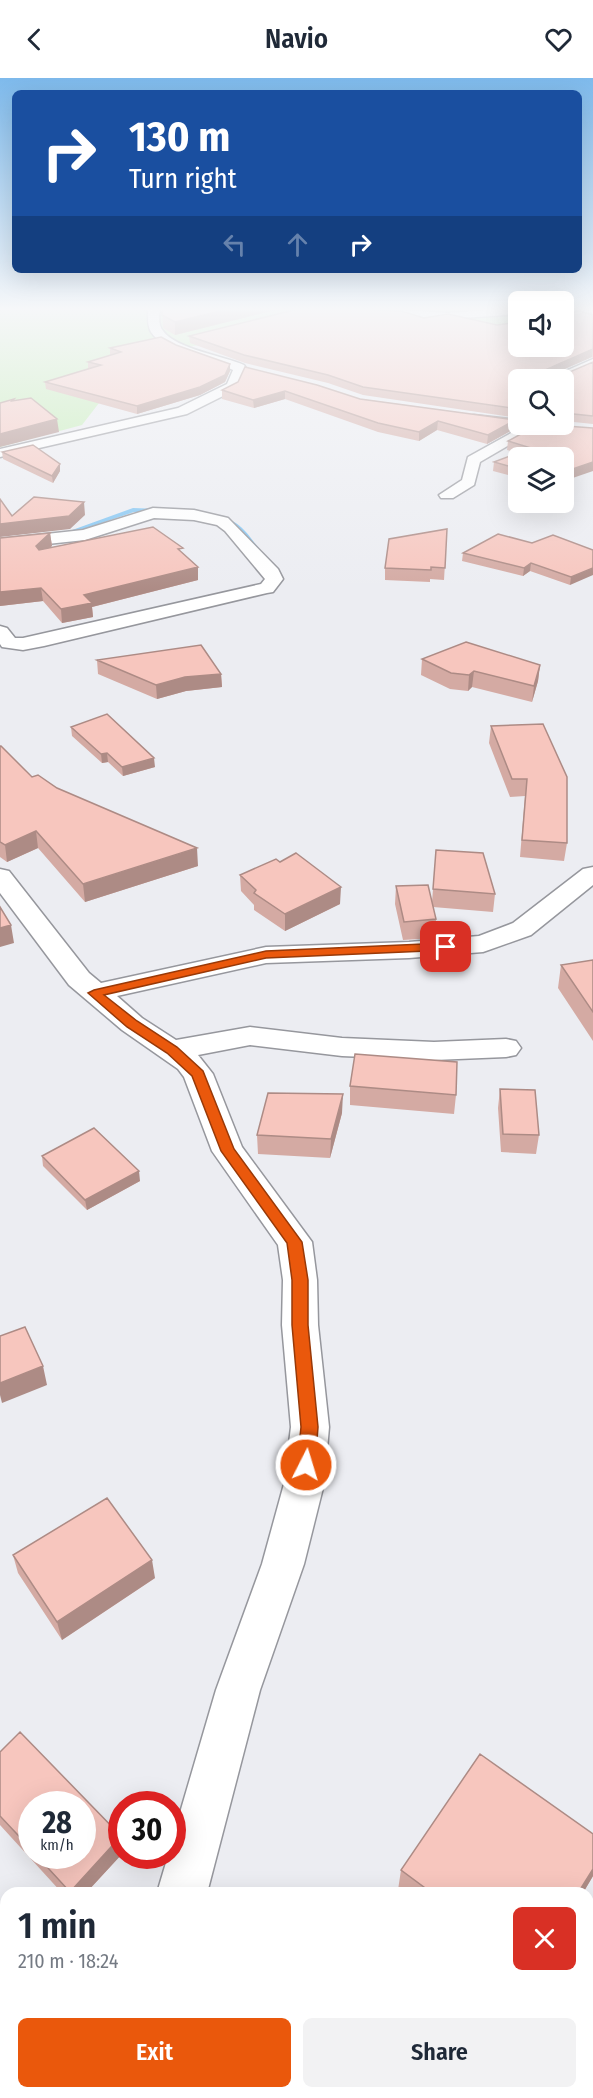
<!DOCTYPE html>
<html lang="en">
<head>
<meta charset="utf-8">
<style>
	:root { --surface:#fff; --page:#f2f2f3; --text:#1f2937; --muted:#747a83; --accent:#ea580c }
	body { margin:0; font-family:"Fira Sans Condensed",sans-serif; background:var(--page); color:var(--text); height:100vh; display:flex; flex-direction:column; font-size:22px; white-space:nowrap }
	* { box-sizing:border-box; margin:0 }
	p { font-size:20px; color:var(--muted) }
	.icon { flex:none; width:33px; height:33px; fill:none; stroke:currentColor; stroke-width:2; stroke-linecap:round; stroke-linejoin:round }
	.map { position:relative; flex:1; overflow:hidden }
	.details { position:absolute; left:0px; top:1809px; width:594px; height:212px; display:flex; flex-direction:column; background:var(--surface); border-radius:18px 18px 0 0; box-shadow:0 6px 24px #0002 }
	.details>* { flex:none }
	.hud { position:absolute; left:12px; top:12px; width:570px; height:183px; border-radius:9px; box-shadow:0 6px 24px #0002; background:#1a4fa0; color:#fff; overflow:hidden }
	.fabs { position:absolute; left:508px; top:213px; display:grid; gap:12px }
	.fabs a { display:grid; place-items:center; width:66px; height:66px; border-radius:9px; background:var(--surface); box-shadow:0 6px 24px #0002; font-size:30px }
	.speed { position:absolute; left:18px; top:1713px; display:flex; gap:12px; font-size:30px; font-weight:700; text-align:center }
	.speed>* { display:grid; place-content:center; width:78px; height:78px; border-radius:50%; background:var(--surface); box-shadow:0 6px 24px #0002; line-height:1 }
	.speed small { font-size:15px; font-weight:400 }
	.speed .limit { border:9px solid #d22; background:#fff; color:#111 }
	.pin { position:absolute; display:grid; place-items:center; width:51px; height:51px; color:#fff; margin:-26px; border-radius:12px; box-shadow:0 3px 9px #0006 }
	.me { position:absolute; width:66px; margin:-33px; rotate:5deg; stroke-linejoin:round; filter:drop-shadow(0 0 4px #0008) }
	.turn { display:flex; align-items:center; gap:21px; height:126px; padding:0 18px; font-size:27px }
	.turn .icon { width:78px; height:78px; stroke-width:2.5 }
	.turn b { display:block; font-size:42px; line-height:51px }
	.lanes { display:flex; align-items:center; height:57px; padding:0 18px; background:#0003; justify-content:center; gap:30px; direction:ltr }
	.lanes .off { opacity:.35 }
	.round { display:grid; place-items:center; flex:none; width:63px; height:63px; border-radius:9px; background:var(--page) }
	.overview { display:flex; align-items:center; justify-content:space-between; height:102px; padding:0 18px }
	h1 { font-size:36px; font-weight:600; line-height:45px }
	.cta { display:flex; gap:12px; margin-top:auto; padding:12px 18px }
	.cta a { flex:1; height:69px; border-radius:9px; background:var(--accent); color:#fff; font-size:24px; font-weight:600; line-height:69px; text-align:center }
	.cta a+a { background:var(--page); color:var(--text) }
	header { display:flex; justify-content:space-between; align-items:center; height:78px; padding:0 18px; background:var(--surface); font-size:27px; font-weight:600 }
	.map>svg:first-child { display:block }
	.green { fill:#c1eeb1 }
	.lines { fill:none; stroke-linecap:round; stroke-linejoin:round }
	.stream { fill:#80c4f2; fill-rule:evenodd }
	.street-casing { stroke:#96979d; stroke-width:3 }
	.secondary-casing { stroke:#96979d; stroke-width:3 }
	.street { fill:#fff; fill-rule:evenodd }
	.secondary { fill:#d9efdd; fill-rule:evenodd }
	.wall { fill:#d4aaa3; fill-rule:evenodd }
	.shaded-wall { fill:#ad8b85 }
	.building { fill:#f7c6be; stroke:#ad8b85; stroke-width:1.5 }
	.route { fill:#ea580c; stroke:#983908; stroke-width:1.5 }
</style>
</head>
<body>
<header><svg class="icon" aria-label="back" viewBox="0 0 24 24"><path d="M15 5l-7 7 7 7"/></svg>Navio<svg class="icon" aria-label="heart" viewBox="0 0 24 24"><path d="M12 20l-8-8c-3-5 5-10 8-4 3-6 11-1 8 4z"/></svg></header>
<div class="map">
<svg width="593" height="2020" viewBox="0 0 593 2020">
	<rect width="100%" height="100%" fill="#ecedf2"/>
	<path class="green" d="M0,230H519V248L354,234L133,281L82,347L0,369Z"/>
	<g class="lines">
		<path class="stream" d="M133,430L161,431L164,433L161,435L134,434L69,456L64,455Z
			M222,440C240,442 250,459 260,472V474H256L238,451L222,442Z"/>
		<g class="street-casing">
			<path id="street" d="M148,230H160C159,238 158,247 163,253C176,271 224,278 244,287L246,290L237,311L187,336L0,379V371L178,330L227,306L233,292C211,281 164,275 151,254C147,247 148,238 148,230Z
				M307,230H373L447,235L519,230V236L447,241L312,233Z
				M593,281V289L563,302H545Z
				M474,337L519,342V346H526L524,348H542L480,384L474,407L453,420H441L439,417L462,402L468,379L522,349L469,344L467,341L469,338Z
				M153,430L194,432L228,440L278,491L283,501L273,514L267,515L44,568L23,572L2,569L0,566V548L7,550L15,560H23L261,506L265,501L225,453L217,447L194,442L154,440L85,462L0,471V461L83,452Z
				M593,789V807L531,857L483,874L409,880L266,885L117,918L142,940L176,962L250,949L342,960L434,964L506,961L516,963L521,970L516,977L506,979L434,982L342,978L250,967L198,977L213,996L242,1069L312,1164L317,1202L318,1247L329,1349L324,1406L304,1486L260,1612L207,1815H157L168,1778H172V1762L216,1612L262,1486L284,1406L291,1349L282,1247L283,1202L278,1167L212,1073L184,999L178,991L122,952L69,907L0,815V791L9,793L89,895L101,905L266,869L409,864L479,858L513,845L583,791Z
				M17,2014H73L71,2020H15Z"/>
		</g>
		<g class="secondary-casing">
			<path id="secondary" d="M0,1966L6,1969V2014H31L29,2020H0Z"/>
		</g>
		<use href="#street" class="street"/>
		<use href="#secondary" class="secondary"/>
	</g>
	<path class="wall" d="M162,230H283L175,257L163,250Z
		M593,237V280L592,279L553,296H565L593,284V346L564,343V302H519V340L363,317L328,305L245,285L190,265L189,258L424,240L497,247Z
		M176,267L230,286V293L225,304L200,317L137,336L46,311L45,304L88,291V284L110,277V270Z
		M238,304L515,342L514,351L487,366L437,352L419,363L378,354L285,321L254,330L222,321V312Z
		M593,350L519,380V400L493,393L494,384L518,375L507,372L508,363Z
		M2,374L60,393L53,405L3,381Z
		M447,451L444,502L430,501V504L385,502V490Z
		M50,455L52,468L50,469L183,475L198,489V502L92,529L93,539L62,545L43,523L0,528V460Z
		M532,465L593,472L570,507L530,493L523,498L462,483L463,475Z
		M422,581L540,587L538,603L532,624L472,609L468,613L450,611L421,597Z
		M97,582L221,596L222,609L186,613L157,621L98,596Z
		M543,646L567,765L564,783L520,779L525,718L510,719L489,665L491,648Z
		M71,649L155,689L123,698L108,684L102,685L72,658Z
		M0,668L32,699L57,710L198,788L85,824L38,770L7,784L0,779Z
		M436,772L495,816L493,834L433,829L436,841L435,860L403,862L395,826L396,808L432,824Z
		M240,797L340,826L285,853L254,832V827L241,813Z
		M593,882V963L558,910L561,887Z
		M350,1008L456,1017L454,1036L350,1027Z
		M500,1011L539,1057L536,1076L501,1074L498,1030Z
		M342,1035L330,1080L258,1076L257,1057Z
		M42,1078L140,1103L87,1132L43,1088Z
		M13,1477L155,1500L62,1562L18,1495Z
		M0,1674L121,1758L122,1776L86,1815H62L0,1747ZM32,1726L82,1778H32Z
		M401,1792L593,1798L583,1815H402L398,1812Z
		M593,1919V1970L588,1966V1945Z"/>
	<path class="shaded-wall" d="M232,230H283L175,257V244Z
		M593,271L592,279L544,300L545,292Z
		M230,286V293L225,304L200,317L137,336V328Z
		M285,313V321L254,330L253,322Z
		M57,341L59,354L0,369V356Z
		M515,342L514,351L487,366L488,357Z
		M438,343L437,352L419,363V354Z
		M593,384V393L564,403V394Z
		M60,386V393L53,405L52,398Z
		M84,424L85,437L70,451L0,459V446Z
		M50,455L52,468L37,481L36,468Z
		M531,485L530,493L523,498L524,490Z
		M198,489V502L92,529L93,539L62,545L61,531L84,517Z
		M593,490V497L570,507L571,499Z
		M41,510L43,523L0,528V514Z
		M540,587L538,603L532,624L534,608Z
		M474,593L472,609L468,613L469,597Z
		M221,596L222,609L186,613L157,621L156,607L185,599Z
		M107,675L108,684L102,685L101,676Z
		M154,680L155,689L123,698L122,689Z
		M36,753L38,770L7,784L5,767Z
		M197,770L198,788L85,824L83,806Z
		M341,809L340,826L285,853V836Z
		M11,847L14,865L0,869V850Z
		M343,1016L342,1035L330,1080L331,1061Z
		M139,1093L140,1103L87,1132L85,1122Z
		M43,1288L47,1307L2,1325L0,1317V1305Z
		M152,1482L155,1500L62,1562L57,1544Z
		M121,1758L122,1776L86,1815H70V1814Z
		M593,1791V1798L583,1815H578Z"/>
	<path class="building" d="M162,230H232L175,244L162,237Z
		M302,230H345L401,233L424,240L448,236L497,247L519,244V268H564V236L580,233L593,237V271L545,292L544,296H565L593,284V338L564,335V302H519V331L363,309L328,297L244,277L189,258Z
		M161,259L176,267L230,286L225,297L200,309L137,328L45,304L101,287L88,284L121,274L110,270Z
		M245,289L317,307L360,321L515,342L488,357L438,343L419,354L378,345L285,313L253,322L222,312L238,304Z
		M31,320L57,341L0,356V325L14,321L12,323Z
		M539,346L593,350V384L564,394V380H519V391L494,384L531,370L508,363Z
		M33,367L60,386L52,398L2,374Z
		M34,419L84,424L69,438L0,446V421L12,438Z
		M153,449L183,470L178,471L198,489L84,517L92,525L61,531L41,510L0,514V460L50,455L36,468L39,472Z
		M447,451L445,490L431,489V492L385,490L389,461Z
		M498,456L532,465L553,457L593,472V490L571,499L531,485L524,490L463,475Z
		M466,564L540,587L534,608L474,593L469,597L451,595L422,581Z
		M201,567L221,596L185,599L156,607L97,582Z
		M107,636L154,680L122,689L107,675L101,676L71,649Z
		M543,646L567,699V765L522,762L527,701H512L491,648Z
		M0,668H1L32,699L38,697L57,710L197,770L83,806L36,753L5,767L0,764Z
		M436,772L483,775L495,816L433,811Z
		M296,775L341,809L285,836L254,815L256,812L240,797L276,781L280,784Z
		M428,807L436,841L404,844L396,808Z
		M0,829L11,847L0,850Z
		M593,882V934L561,887Z
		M355,976L457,984L456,1017L350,1008Z
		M500,1011L535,1012L539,1057L503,1056Z
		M268,1015L343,1016L331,1061L257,1057Z
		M94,1050L139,1093L85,1122L42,1078Z
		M25,1249L43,1288L0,1305V1258Z
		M107,1420L152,1482L57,1544L13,1477Z
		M20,1654L121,1758L70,1814L37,1778H82V1726H32V1772L0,1738V1674Z
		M480,1676L593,1756V1791L578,1815H432L401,1792Z
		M335,2014H563L560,2020H330Z"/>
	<linearGradient id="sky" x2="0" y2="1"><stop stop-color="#7ebaec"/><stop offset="0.45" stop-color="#f6f7f9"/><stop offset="1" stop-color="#f6f7f9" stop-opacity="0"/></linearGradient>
	<rect width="593" height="513" fill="url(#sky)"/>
	<path class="route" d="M446,865L452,869L450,872L266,880L104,917L137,943L177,969L203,993L234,1071L302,1164L308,1202V1247L318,1349L315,1387L312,1393L306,1395L300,1393L297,1387L301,1349L292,1247V1202L287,1165L221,1073L192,998L167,975L127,949L88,915L94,912L266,873Z"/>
</svg>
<div class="fabs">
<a><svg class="icon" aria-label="sound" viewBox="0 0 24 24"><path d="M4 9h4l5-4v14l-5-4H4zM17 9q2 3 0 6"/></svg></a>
<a><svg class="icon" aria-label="search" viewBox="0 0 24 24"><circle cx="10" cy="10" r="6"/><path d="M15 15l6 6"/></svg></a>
<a><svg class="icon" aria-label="layers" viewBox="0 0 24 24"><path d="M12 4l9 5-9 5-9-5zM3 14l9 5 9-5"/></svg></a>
</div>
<div class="speed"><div>28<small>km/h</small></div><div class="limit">30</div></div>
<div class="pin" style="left:446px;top:869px;background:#d93025"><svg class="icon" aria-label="arrive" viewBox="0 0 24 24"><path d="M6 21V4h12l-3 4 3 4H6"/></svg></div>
<svg class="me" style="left:306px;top:1387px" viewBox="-20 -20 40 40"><circle r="17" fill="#ea580c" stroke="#fff" stroke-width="3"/><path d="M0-11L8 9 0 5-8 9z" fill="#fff"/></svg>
<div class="hud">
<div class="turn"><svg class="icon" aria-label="right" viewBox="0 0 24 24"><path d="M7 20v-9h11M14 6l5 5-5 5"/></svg><div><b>130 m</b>Turn right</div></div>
<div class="lanes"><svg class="icon off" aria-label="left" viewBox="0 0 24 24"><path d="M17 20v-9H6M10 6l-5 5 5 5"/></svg><svg class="icon off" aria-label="ahead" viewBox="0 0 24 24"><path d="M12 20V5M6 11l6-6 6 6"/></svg><svg class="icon" aria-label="right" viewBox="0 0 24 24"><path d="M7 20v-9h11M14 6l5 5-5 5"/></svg></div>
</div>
<section class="details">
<div class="overview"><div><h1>1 min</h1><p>210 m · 18:24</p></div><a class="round" style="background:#d93025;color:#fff"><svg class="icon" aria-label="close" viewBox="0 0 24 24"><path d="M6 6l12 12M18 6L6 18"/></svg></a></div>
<div class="cta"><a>Exit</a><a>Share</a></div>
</section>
</div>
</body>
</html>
